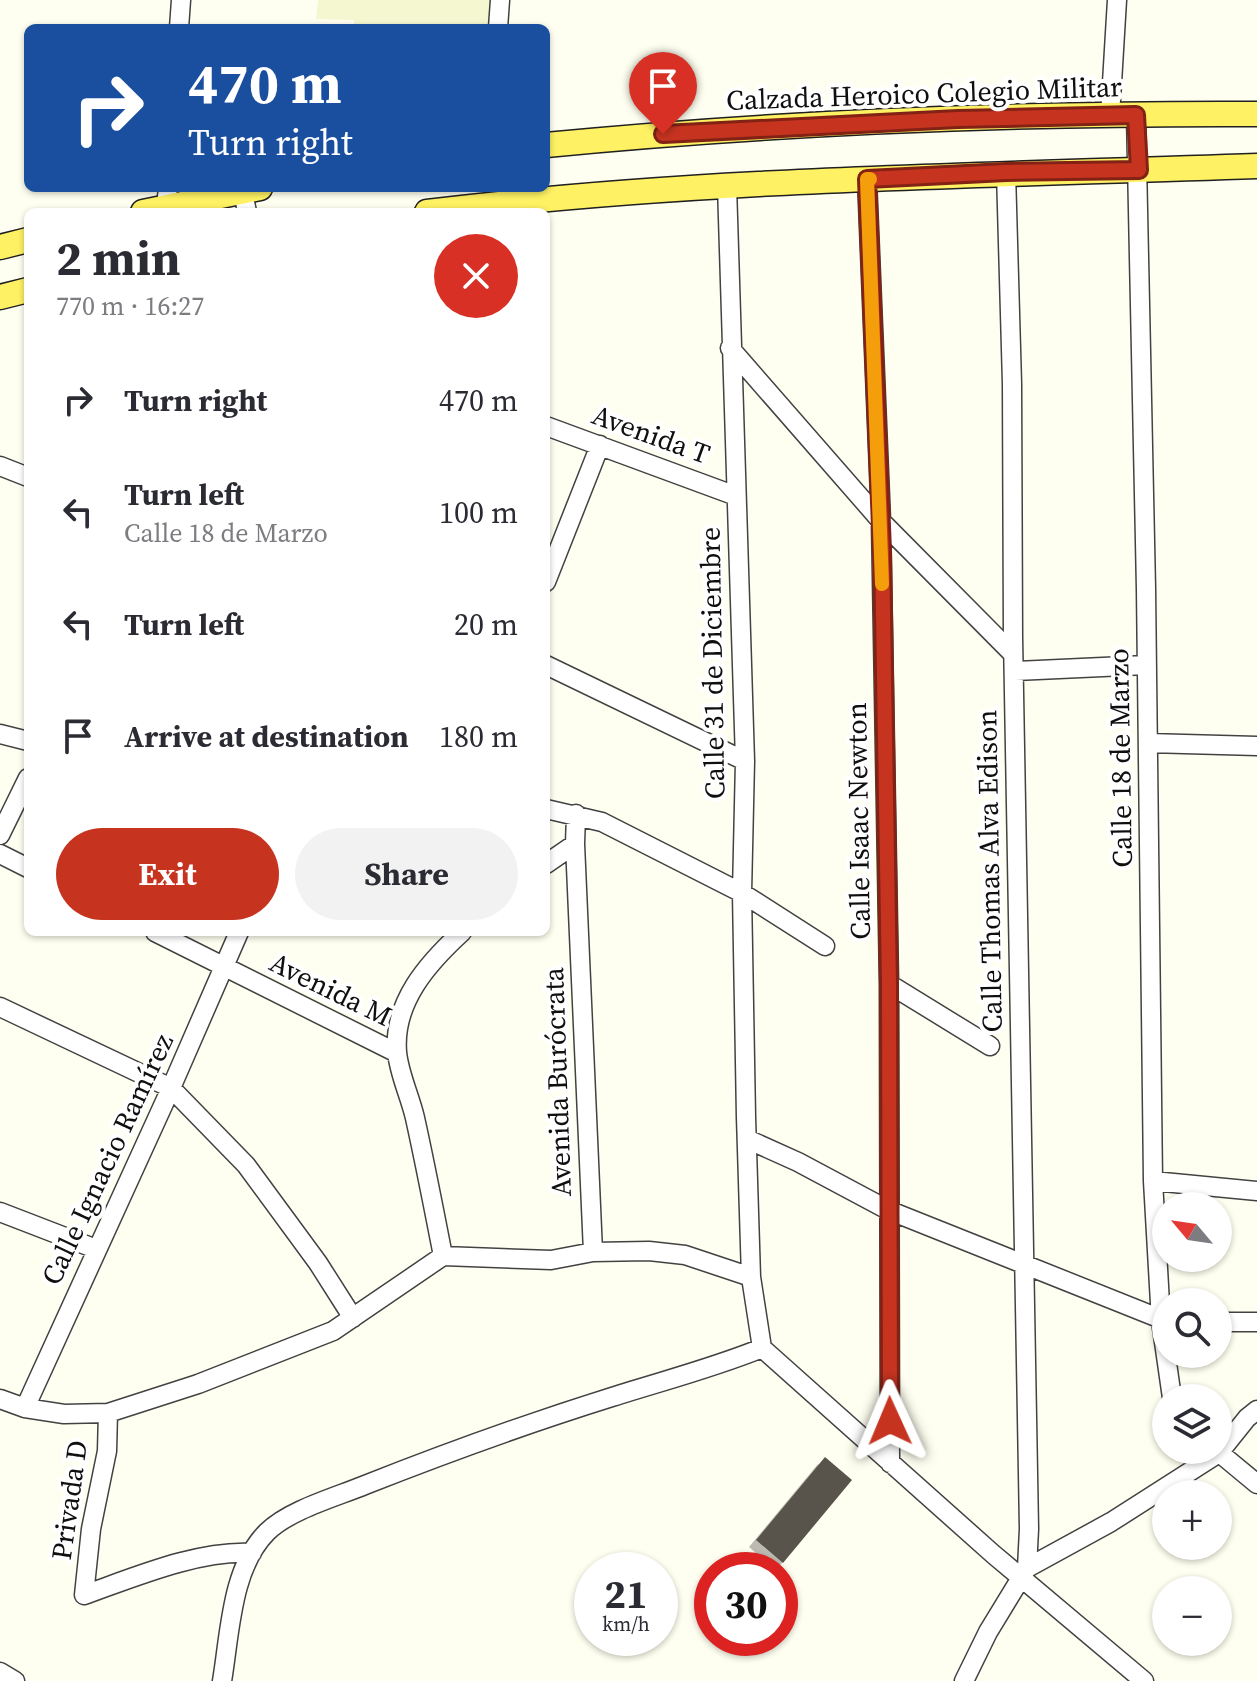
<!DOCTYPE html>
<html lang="en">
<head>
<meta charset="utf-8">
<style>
	:root { --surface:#fff; --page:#f2f2f3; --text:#2b2b33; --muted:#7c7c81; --accent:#c63420 }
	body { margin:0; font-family:"Source Serif 4",serif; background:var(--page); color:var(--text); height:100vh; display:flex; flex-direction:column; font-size:30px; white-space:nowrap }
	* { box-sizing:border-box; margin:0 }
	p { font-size:26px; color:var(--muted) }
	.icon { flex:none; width:44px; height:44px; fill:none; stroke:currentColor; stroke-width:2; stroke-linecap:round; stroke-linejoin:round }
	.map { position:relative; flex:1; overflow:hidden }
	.panel { position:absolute; left:24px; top:208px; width:526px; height:728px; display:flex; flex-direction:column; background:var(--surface); border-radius:12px; box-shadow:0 2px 6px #0004 }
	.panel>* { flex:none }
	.hud { position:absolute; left:24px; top:24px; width:526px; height:168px; border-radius:12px; box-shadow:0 2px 6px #0004; background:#1a4fa0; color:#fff; overflow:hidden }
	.needle { width:52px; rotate:299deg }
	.buttons { position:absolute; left:1152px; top:1192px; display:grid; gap:16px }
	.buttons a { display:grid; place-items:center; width:80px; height:80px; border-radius:50%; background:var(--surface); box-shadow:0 2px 6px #0004; font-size:40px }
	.speed { position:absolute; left:574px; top:1552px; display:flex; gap:16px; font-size:40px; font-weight:700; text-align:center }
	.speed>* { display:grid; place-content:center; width:104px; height:104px; border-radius:50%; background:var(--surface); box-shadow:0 2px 6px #0004; line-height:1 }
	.speed small { font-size:20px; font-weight:400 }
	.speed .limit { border:12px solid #d22; background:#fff; color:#111 }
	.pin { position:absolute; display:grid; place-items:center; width:68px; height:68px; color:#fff; margin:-82px -34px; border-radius:50% 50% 50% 0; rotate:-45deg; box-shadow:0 0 8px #0007 }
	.pin .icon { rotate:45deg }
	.me { position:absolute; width:88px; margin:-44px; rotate:359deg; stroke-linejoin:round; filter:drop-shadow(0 0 6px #0008) }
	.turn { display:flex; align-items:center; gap:28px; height:168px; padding:0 32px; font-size:36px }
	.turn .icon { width:104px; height:104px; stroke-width:2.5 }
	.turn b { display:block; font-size:56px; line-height:68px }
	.round { display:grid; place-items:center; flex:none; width:84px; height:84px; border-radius:42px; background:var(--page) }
	.head { display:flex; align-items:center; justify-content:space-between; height:136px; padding:0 32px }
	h1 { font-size:48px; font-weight:700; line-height:60px }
	.cta { display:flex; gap:16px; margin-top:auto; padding:16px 32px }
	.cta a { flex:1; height:92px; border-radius:48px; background:var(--accent); color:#fff; font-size:32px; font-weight:700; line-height:92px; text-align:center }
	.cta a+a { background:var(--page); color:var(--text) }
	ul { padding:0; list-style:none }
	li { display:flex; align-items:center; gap:24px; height:112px; padding:0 32px }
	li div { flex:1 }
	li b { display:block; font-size:30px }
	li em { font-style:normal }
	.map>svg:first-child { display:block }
	.farmland { fill:#f4f7d0 }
	.building { fill:#58524b; filter:url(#shadow) }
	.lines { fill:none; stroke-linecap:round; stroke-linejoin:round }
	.minor-casing { stroke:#424242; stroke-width:21 }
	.major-casing { stroke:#202020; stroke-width:27 }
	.minor { stroke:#fff; stroke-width:18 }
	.major { stroke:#fef163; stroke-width:24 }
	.route-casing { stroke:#812215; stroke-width:20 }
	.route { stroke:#c63420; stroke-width:14 }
	.slow { stroke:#f59e0b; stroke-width:14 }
	.labels { text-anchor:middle; stroke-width:8; stroke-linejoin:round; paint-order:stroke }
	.street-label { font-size:28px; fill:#0f0f0f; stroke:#fff }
</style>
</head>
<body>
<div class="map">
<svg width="1257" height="1681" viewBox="0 0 1257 1681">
	<defs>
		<filter id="shadow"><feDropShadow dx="-7" dy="7" stdDeviation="0" flood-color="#0004"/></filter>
	</defs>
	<rect width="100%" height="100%" fill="#fffff1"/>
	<path class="farmland" d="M318,0H496L493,28H354V20L316,19Z"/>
	<path class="building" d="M825,1457L852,1480L783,1563L756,1540Z"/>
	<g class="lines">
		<g class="minor-casing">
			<path id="minor" d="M179,28L181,0
				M498,28L500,0
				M1136,115L1146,589L1153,1181L1161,1321L1172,1398
				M1110,116L1117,0
				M1006,172L1012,384L1013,637L1029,1529L1027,1568
				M867,179L881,521L889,984L890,1463
				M727,186L745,761L742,893L746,1117L751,1277L762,1348L993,1554L1144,1681
				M243,192L247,212
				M166,206L168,188
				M730,348L881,521L1013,654
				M546,426L736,496
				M0,466L28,477
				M546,582L600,445
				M546,665L745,761
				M1014,671L1146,665
				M0,734L28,741
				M1148,743L1257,746
				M546,809L602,822L742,893L825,946
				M576,814L575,844L593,1252
				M0,835L28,778
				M0,854L28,868
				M546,864L575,844
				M155,932L397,1053
				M889,984L990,1046
				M0,1007L171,1088L246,1165L318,1263L353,1318
				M747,1139L798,1162L888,1210L1166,1321
				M1153,1181L1257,1191
				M0,1212L96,1249
				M443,1256C434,1210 425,1163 415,1118C410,1096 399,1074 397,1052C393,1002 428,963 462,932
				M1218,1322H1257
				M0,1399L25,1408L64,1414L108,1413L198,1384L333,1331L443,1256L551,1260L593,1252L649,1251L685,1255L751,1277
				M25,1408L171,1088L239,932
				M108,1413L107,1451L91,1529L84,1595C135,1577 198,1550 252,1553
				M1216,1450L1257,1484
				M0,1672L15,1681
				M222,1681C230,1634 231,1568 267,1532C289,1510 336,1497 365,1485C446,1453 529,1423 612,1397C662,1381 713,1368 762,1348
				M964,1681L988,1632L1027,1568L1111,1522L1219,1453L1247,1418L1257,1410"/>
		</g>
		<g class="major-casing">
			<path id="major" d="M546,145C782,122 1020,113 1257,114
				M143,212L260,188
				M427,212C703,178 980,176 1257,166
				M0,247L28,240
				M0,297L28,290"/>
		</g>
		<use href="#minor" class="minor"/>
		<use href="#major" class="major"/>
	</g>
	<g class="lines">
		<g class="route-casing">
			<path id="route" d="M663,134L958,119L1136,115L1139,170L1006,172L867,179L882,551L889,984L890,1421"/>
		</g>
		<use href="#route" class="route"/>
		<path class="slow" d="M870,179H867L882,584"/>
	</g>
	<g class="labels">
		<g class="street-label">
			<text transform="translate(924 93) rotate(-2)" y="10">Calzada Heroico Colegio Militar</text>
			<text transform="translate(651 434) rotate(20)" y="10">Avenida T</text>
			<text transform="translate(712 663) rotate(-91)" y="10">Calle 31 de Diciembre</text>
			<text transform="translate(1120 758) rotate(-91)" y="10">Calle 18 de Marzo</text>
			<text transform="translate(858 821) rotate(-91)" y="10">Calle Isaac Newton</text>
			<text transform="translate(989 871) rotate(-91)" y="10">Calle Thomas Alva Edison</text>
			<text transform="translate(331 989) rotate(26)" y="10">Avenida M</text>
			<text transform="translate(557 1082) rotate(-92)" y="10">Avenida Burócrata</text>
			<text transform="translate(107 1159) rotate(-65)" y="10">Calle Ignacio Ramírez</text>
			<text transform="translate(69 1500) rotate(-82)" y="10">Privada D</text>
		</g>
	</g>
</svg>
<div class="buttons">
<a><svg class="needle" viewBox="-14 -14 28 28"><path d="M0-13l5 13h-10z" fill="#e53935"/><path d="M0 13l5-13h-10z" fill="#7c7c81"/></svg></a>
<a><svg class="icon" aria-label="search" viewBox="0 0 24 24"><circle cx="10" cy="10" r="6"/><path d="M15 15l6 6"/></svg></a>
<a><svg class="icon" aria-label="layers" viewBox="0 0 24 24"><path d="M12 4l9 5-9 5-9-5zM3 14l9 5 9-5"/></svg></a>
<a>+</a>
<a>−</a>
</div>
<div class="speed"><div>21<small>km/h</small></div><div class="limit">30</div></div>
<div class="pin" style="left:663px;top:134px;background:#d93025"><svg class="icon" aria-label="arrive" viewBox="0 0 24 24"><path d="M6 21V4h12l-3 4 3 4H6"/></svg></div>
<svg class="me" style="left:890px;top:1421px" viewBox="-20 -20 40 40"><path d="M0-17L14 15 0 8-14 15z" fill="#c63420" stroke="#fff" stroke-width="4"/></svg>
<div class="hud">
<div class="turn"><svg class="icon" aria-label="right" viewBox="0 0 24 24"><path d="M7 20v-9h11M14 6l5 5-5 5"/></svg><div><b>470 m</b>Turn right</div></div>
</div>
<section class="panel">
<div class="head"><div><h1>2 min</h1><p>770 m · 16:27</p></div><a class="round" style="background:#d93025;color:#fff"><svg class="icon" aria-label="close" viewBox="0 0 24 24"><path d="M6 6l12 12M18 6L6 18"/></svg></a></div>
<ul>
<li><svg class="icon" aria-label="right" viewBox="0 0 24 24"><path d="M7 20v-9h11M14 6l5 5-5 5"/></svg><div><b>Turn right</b></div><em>470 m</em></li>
<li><svg class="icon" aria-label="left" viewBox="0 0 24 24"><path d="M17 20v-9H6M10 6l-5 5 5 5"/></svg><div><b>Turn left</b><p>Calle 18 de Marzo</p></div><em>100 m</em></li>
<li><svg class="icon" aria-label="left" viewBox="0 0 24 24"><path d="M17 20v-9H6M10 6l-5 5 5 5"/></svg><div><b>Turn left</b></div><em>20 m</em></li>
<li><svg class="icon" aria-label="arrive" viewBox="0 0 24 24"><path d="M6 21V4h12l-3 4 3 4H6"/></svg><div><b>Arrive at destination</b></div><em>180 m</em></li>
</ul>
<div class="cta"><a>Exit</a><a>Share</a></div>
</section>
</div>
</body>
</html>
